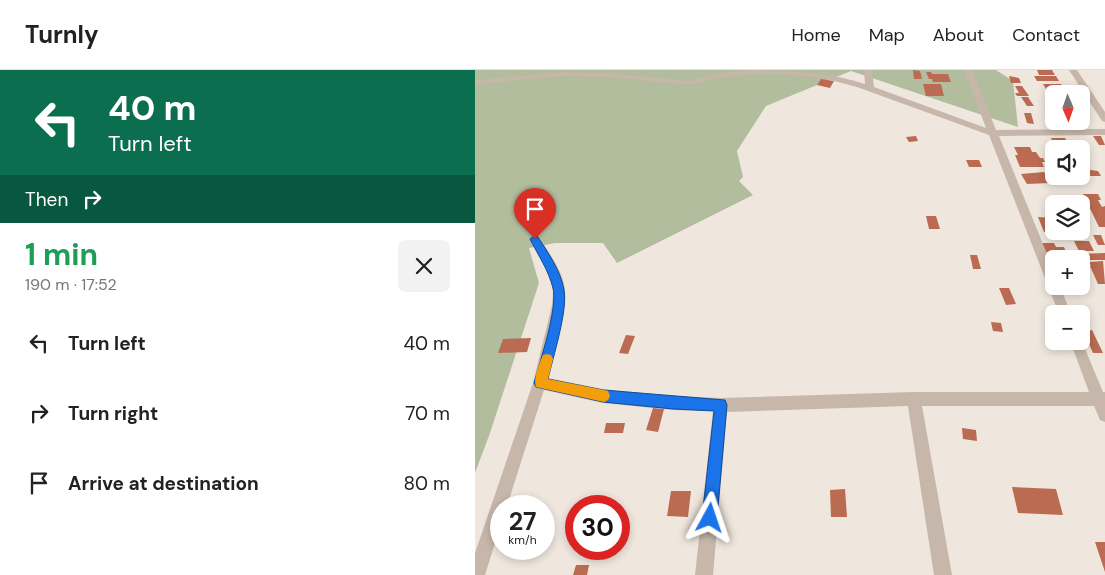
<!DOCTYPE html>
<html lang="en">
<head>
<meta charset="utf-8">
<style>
	:root { --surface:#fff; --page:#f2f2f2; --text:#222; --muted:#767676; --line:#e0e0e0 }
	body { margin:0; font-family:"DM Sans",sans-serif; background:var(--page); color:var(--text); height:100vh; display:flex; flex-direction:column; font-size:19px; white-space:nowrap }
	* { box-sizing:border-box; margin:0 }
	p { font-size:16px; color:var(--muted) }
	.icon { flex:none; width:28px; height:28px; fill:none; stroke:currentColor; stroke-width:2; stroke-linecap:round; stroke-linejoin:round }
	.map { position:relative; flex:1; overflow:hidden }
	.side { display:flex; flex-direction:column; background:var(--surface); width:475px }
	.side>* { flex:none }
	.hud { background:#0b6e4f; color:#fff; overflow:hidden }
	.needle { width:32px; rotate:178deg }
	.fabs { position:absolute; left:570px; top:15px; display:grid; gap:10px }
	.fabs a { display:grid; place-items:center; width:45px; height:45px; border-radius:8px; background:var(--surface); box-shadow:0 2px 8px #0003; font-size:25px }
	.speed { position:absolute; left:15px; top:425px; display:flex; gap:10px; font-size:25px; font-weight:700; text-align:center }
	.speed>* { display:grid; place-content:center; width:65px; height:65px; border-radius:50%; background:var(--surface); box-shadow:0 2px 8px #0003; line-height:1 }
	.speed small { font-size:12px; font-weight:400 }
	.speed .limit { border:8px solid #d22; background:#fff; color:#111 }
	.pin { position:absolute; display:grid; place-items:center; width:42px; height:42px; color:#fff; margin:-51px -21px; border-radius:50% 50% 50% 0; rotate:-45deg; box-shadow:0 0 5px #0007 }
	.pin .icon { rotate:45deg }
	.me { position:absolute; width:55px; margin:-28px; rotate:5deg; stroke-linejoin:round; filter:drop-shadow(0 0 4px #0008) }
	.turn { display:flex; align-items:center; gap:18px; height:105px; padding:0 25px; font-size:22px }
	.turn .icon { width:65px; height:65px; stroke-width:2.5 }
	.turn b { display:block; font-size:35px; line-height:42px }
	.then { display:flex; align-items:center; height:48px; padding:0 25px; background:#0003; gap:10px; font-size:19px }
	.round { display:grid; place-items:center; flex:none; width:52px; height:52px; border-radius:8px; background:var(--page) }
	.headline { display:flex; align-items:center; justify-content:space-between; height:85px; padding:0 25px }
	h1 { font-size:30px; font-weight:700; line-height:38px; color:#1e9e55 }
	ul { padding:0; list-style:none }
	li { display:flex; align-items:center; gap:15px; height:70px; padding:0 25px }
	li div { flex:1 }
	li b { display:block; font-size:19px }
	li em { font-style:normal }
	header { display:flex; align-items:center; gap:30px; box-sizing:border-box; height:70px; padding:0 25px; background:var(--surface); border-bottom:1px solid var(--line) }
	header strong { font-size:24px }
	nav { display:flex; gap:28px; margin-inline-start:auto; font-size:18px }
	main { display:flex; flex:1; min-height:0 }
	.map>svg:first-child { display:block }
	.green { fill:#b2bd9e }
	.building { fill:#ba6b51 }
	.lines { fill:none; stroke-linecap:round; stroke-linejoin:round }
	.minor { fill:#c6b7aa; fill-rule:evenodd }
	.route { fill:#1a73e8; stroke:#114b97 }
	.slow { fill:#f59e0b }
</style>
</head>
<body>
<header>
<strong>Turnly</strong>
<nav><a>Home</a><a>Map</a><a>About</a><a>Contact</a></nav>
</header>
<main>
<section class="side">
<div class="hud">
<div class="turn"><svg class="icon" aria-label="left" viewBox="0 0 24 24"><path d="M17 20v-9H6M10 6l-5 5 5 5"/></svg><div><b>40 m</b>Turn left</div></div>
<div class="then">Then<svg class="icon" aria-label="right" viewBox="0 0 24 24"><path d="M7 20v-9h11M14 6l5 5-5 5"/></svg></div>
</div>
<div class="headline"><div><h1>1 min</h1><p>190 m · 17:52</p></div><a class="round"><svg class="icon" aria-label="close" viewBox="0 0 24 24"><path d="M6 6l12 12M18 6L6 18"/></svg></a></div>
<ul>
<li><svg class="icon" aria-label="left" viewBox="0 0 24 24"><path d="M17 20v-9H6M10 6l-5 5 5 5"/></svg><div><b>Turn left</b></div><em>40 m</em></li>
<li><svg class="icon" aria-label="right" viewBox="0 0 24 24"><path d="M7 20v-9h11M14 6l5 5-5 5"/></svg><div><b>Turn right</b></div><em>70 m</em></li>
<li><svg class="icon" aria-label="arrive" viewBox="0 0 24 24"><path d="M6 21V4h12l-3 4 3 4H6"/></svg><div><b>Arrive at destination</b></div><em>80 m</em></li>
</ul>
</section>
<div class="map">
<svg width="630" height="505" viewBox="0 0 630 505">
	<rect width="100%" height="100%" fill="#efe7dd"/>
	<path class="green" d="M0,0H521L538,11L543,57L376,1L291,36L262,81L268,107L264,111L278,125L142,193L128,173H80L54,178L64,213L15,363L0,403Z"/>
	<path class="building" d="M438,0L445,1L447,9H439Z
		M562,0H577L580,5H564Z
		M451,2H456L457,4H473L476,12H458L457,9H454Z
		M534,6L544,8L546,13H536Z
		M559,6H581L584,11H562Z
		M346,9L359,11L355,18L342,15Z
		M448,14H466L469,26H451Z
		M568,14H586L591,21L573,22Z
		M540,16H547L554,26H542L540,23H544Z
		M546,27H553L559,36H552Z
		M549,43H556L559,54L552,53Z
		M606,44L614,53H590L588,51H606Z
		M441,66L443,71L434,72L431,67Z
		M618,66H626L630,75H624Z
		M576,68H590L596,79H581Z
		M539,77H555L557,82H561L565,88H568L570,92H567L569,97H545L540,85H543Z
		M491,90H504L507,97H494Z
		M609,99L623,101L626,106H606V101H610Z
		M569,102L575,113L552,114L546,104Z
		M608,124H623L626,130H623L627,137L630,136V157H624Z
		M451,146H461L465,159H454Z
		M563,147L579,148V162H569Z
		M618,165H626L630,175H623Z
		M599,171H614L619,181H604Z
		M566,173H579L581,177H589L594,189H573Z
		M630,183V190H606L602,184Z
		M495,185H502L506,199H498Z
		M628,191L630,214H623L615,196H616L614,192Z
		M524,218H534L541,234L531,235Z
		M516,252L526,253L528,262L518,261Z
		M617,260L628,283H618L608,261Z
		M151,265L160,266L153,284L144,283Z
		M56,268L52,282L23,283L28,269Z
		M178,338L189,339L183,362L171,360Z
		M131,353H150L148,363H129Z
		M487,358L501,360L502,371L488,369Z
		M537,417L581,419L588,445L543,443Z
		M370,419L372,447H356L355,420Z
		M196,421H216L213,447L192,446Z
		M620,472H630V502Z
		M101,495H114L112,505H98Z"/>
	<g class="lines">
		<path class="minor" d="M273,0C313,0 352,2 390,14L389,0H397L399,17L511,58L489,0H497L521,60L630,59V65L524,66L579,201V216H585L596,244H584L514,65L382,17L348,8L306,4H276L241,8L215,15L134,7L87,6L0,14V10L87,2L134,3L215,11L240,4Z
			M594,0H602L630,42V52L627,51Z
			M60,165L64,166C73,182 89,202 90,221C91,245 78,284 73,308L128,319L198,326L246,328L439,322H614L595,271H606V269L628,322H630V352L625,350L619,336H447L477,505H459L433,336L252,342L238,505H220L238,341L198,340L128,333L69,320L32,436H26V454L10,505H0V483L58,313L77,235L78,220L71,199L55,169Z"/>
	</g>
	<path class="route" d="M60,165L63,167C73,183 86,201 89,220C93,240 78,287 73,309L128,320L250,330L252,335L242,448L240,453L235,456L230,453L227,448L239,341L198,339L128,332L61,317L59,313C65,291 83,238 78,218C74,201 63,185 55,169Z"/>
	<path class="slow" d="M72,284L76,285L78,289L73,309L129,320L133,321L135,326L133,330L129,332L61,317C58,308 64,294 68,285Z"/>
</svg>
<div class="fabs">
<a><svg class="needle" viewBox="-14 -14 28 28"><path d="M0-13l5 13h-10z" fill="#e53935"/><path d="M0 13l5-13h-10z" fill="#767676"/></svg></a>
<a><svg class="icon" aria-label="sound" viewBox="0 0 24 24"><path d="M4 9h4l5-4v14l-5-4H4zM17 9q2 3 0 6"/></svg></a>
<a><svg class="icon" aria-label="layers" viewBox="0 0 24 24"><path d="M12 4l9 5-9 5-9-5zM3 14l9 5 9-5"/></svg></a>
<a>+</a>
<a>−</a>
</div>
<div class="speed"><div>27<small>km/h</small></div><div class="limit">30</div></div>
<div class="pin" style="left:60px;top:169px;background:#d93025"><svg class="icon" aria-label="arrive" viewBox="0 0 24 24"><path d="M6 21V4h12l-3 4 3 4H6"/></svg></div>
<svg class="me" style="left:235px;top:448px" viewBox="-20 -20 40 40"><path d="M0-17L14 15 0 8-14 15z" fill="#1a73e8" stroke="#fff" stroke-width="4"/></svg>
</div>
</main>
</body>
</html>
